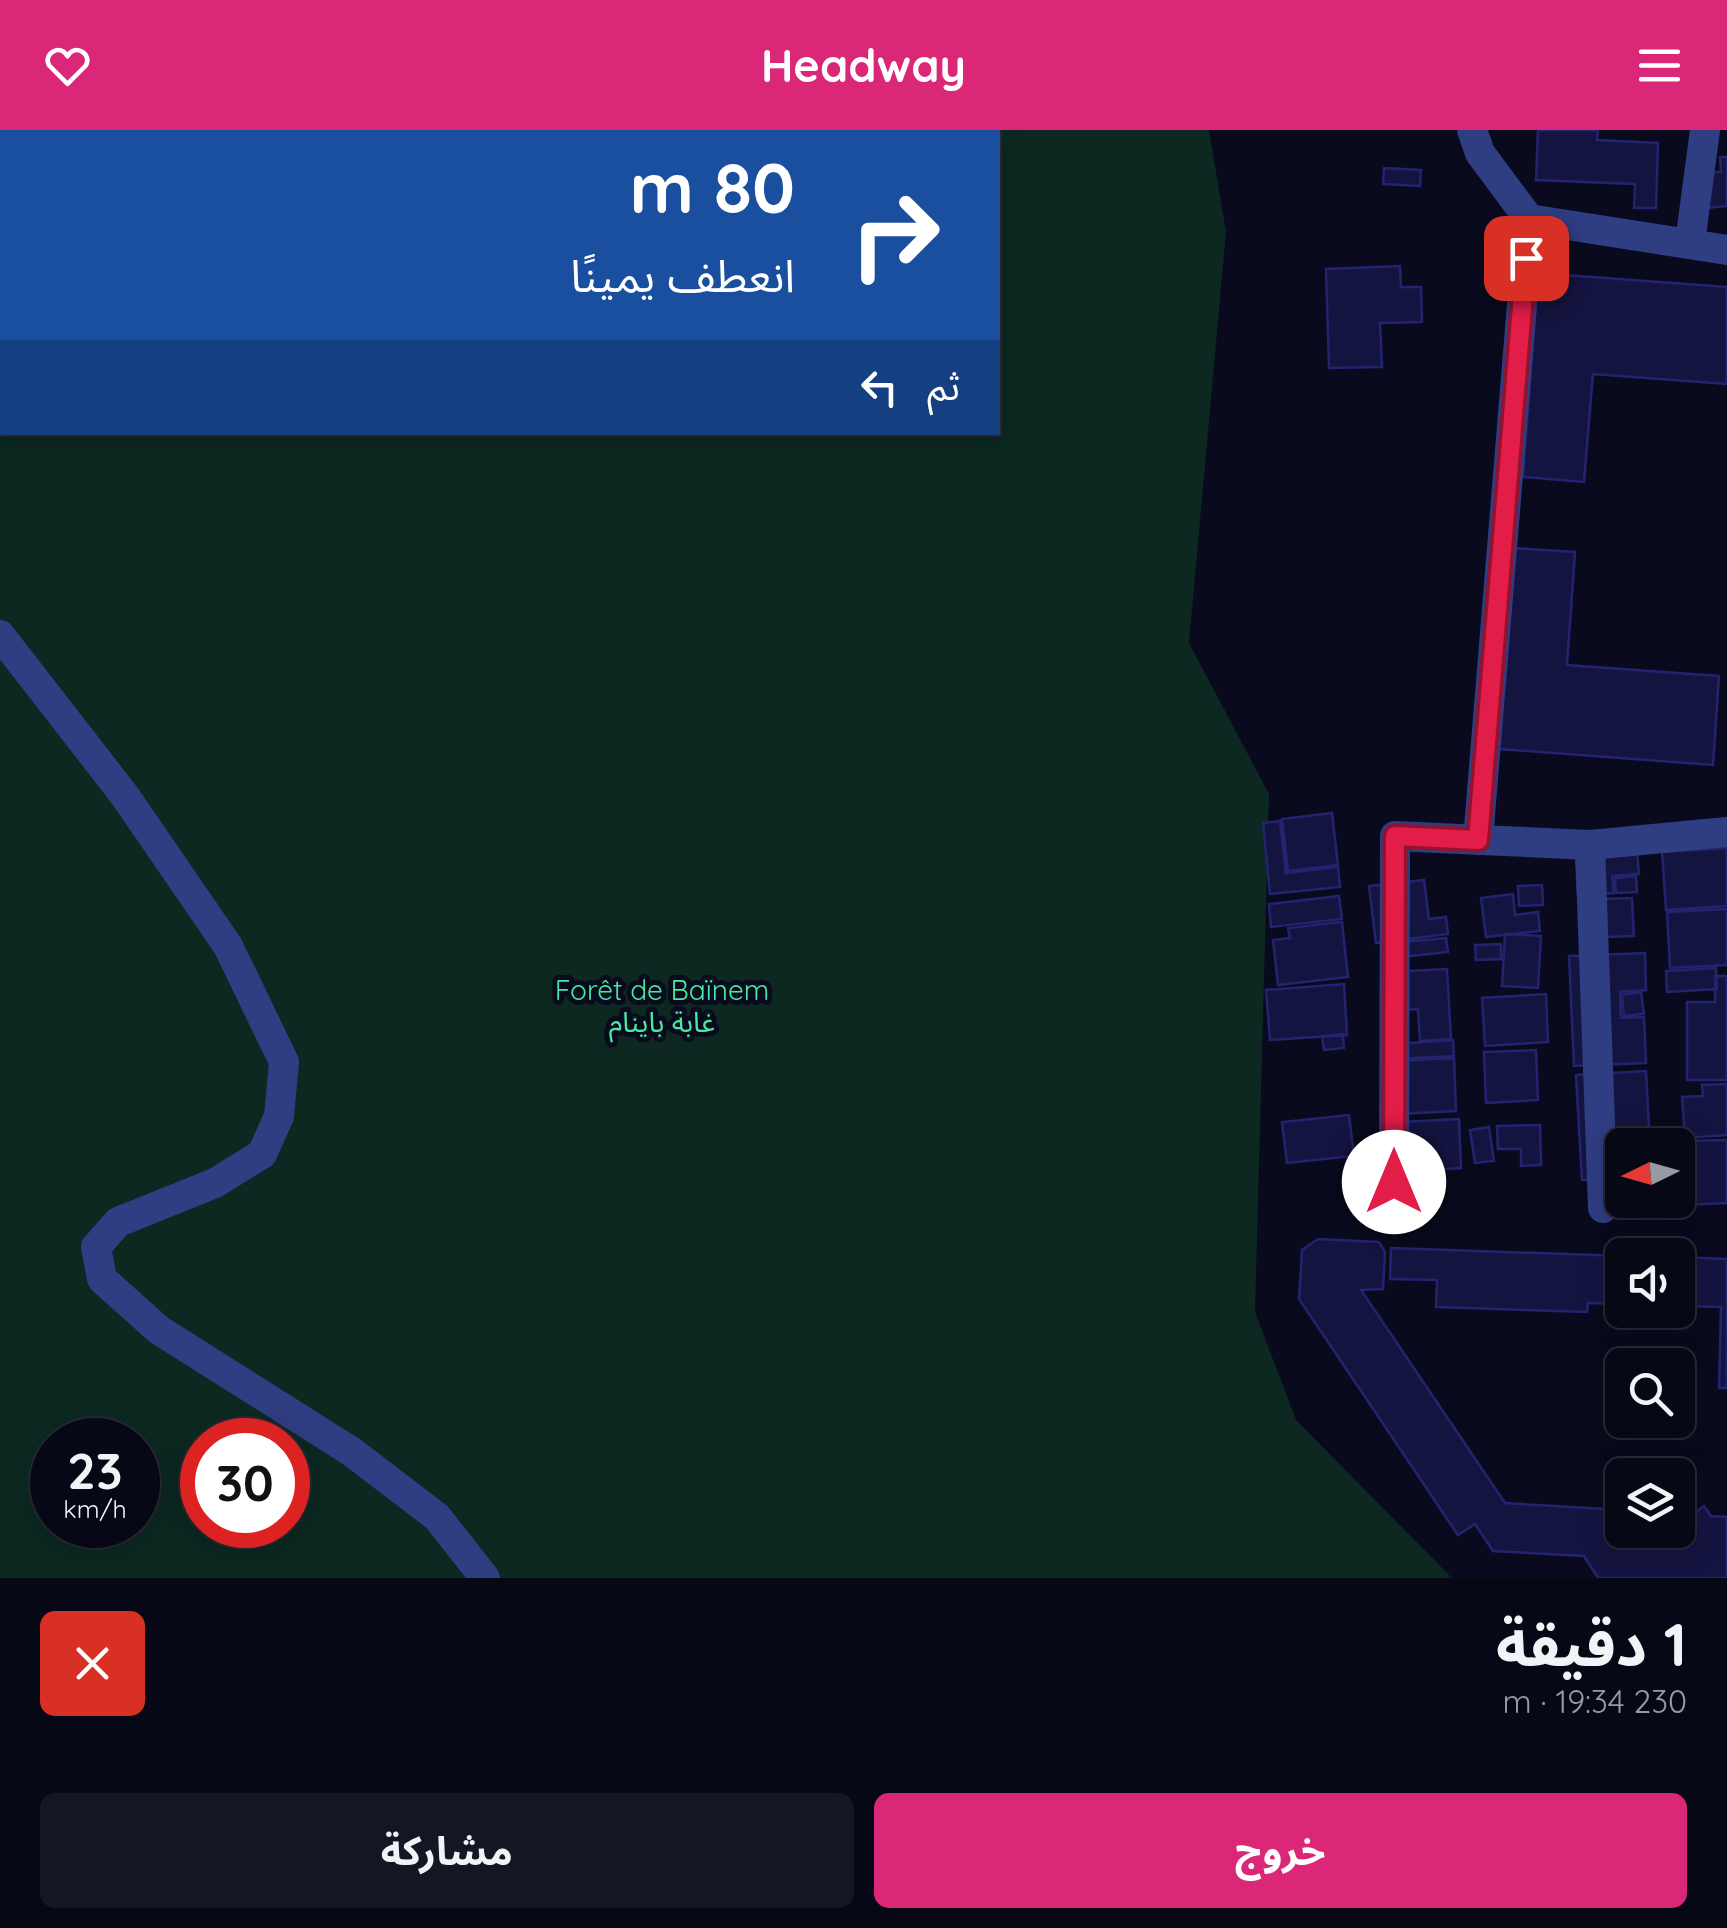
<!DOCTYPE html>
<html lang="ar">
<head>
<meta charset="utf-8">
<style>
	:root { --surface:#070816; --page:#151623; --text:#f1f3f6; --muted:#989aa1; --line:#282935; --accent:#db2777 }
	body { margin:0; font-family:Quicksand,"Noto Sans Arabic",sans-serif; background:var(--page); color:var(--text); direction:rtl; height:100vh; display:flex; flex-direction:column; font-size:38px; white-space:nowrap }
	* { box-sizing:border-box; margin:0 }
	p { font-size:32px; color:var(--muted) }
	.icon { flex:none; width:55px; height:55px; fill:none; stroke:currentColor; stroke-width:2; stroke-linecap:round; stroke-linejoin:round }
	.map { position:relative; height:1448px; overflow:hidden; direction:ltr }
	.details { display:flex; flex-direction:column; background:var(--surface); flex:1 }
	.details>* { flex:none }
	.top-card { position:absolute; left:0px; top:0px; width:1000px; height:305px; box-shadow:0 5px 25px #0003,0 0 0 2px var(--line); direction:rtl; background:#1a4fa0; color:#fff; overflow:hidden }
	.needle { width:65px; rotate:265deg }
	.controls { position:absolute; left:1605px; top:998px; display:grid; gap:20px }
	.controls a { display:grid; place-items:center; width:90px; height:90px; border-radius:15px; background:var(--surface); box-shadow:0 5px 25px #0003,0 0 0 2px var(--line); font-size:50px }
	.speed { position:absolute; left:30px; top:1288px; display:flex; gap:20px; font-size:50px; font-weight:700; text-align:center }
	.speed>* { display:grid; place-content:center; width:130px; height:130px; border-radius:50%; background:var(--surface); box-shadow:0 5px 25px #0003,0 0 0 2px var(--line); line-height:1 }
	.speed small { font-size:25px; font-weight:400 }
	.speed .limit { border:15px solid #d22; background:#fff; color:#111 }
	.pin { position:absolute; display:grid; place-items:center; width:85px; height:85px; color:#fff; margin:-42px; border-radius:20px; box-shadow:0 5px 15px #0006 }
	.me { position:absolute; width:110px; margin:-55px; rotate:0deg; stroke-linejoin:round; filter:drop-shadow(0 0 8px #0008) }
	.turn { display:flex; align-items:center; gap:35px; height:210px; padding:0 40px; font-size:45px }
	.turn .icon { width:130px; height:130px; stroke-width:2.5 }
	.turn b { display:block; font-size:70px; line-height:85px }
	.then { display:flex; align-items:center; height:95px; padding:0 40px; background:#0003; gap:20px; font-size:38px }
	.round { display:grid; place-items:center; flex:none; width:105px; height:105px; border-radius:15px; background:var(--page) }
	.summary { display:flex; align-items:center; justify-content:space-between; height:170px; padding:0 40px }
	h1 { font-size:60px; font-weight:700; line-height:75px }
	.primary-button { display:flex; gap:20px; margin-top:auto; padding:20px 40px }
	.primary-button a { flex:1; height:115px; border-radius:15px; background:var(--accent); color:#fff; font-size:40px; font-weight:700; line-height:115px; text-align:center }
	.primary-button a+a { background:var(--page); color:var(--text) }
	header { display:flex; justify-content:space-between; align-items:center; height:130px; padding:0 40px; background:var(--accent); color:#fff; font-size:45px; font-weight:700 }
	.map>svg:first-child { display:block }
	.green { fill:#0c2821; fill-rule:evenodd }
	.building { fill:#141440; stroke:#23246f; stroke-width:2.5 }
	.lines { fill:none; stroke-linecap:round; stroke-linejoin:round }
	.minor { stroke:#2f3d82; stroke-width:30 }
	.route-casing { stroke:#92132f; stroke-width:25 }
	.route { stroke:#e11d48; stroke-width:18 }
	.labels { text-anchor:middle; stroke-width:10; stroke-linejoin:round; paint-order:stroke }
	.park-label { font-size:28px; fill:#46eb9f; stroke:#090a1d }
</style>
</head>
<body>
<header><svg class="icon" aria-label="menu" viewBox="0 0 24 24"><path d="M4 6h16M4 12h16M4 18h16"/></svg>Headway<svg class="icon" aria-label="heart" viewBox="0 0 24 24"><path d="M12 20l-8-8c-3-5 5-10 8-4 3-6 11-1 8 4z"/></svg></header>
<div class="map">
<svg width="1727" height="1448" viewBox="0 0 1727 1448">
	<rect width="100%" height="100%" fill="#090a1d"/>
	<path class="green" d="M0,0H1209L1226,102L1189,513L1269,664L1255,1182L1296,1290L1452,1448H0ZM2,2H998V302H2ZM52,1310H138V1395H52ZM202,1310H288V1395H202Z"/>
	<path class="building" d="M1538,0H1598L1597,10L1658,13L1656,78H1634L1635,54L1536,50Z
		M1720,27H1727V76L1707,78L1705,42H1721Z
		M1384,38L1421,40L1420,56L1383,54Z
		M1400,136L1401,157H1421L1422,192L1380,193L1382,237L1329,238L1326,139Z
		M1538,143L1727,157V254L1593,244L1584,352L1523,347Z
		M1513,418L1575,422L1567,535L1719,546L1713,635L1499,619Z
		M1332,683L1338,735L1288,741L1282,689Z
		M1280,691L1286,743L1338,737L1340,757L1270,764L1263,693Z
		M1636,708L1639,744L1612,746L1614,763L1578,765L1575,712Z
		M1727,718V776L1666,780L1662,722Z
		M1636,746L1637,762L1616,763L1615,748Z
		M1424,750L1429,789L1446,787L1448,804L1376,813L1369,756Z
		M1542,755L1543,775L1519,776L1518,756Z
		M1513,764L1515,785L1538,782L1540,801L1486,807L1481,768Z
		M1339,766L1342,789L1271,797L1269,774Z
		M1632,768L1634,806L1605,807L1603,769Z
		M1727,779V835L1670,838L1667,782Z
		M1342,792L1348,847L1278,855L1273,810L1290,808L1288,798Z
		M1505,804L1541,806L1538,858L1502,856Z
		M1446,808L1448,822L1392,828L1391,813Z
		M1501,814V829L1476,830L1475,815Z
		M1645,823L1646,860L1620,862L1621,888L1644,887L1646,933L1574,936L1569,826Z
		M1716,838L1717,859L1667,862L1666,841Z
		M1447,839L1451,909L1420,911L1418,879L1390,881L1388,842Z
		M1715,846H1727V950H1687V872H1715Z
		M1344,854L1347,905L1270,910L1266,860Z
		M1641,862L1644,884L1624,886L1622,865Z
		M1546,864L1548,912L1485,916L1482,868Z
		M1343,904L1344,918L1324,920L1322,906Z
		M1453,910L1454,926L1395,929L1394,914Z
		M1536,920L1538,970L1486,973L1484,922Z
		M1454,928L1456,981L1399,984L1396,931Z
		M1646,941L1650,1015H1622V1057L1607,1058L1606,1049L1582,1050L1576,945Z
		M1727,954V1005L1685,1008L1682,967L1703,966L1702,955Z
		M1349,985L1354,1026L1287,1033L1282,992Z
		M1459,989L1461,1038L1404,1042L1402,992Z
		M1540,995L1541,1035L1521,1036V1019H1498L1497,996Z
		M1489,997L1494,1031L1475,1033L1470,1000Z
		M1727,1010V1073L1685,1075L1682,1011Z
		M1318,1109L1379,1112L1385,1122L1383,1159L1361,1160L1505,1373L1622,1380V1400H1678V1383H1694L1704,1376L1711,1386L1727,1387V1448H1598L1584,1426L1493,1421L1475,1394L1458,1405L1299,1169L1302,1120Z
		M1391,1118L1622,1126V1174L1588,1173L1587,1182L1436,1177L1437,1150L1390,1149Z
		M1678,1127L1727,1129V1258H1719L1721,1177L1678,1176Z"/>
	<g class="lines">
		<path class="minor" d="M1472,0L1480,23L1529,89L1478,710
			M1529,89L1727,120
			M1690,113L1705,0
			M0,505L125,666L228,816L284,932L279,986L262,1024L215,1053L118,1092L96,1117L102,1149L159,1200L352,1322L437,1387L485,1448
			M1590,715L1603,1078
			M1394,1052L1395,706L1590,715L1727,702"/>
	</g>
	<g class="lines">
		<g class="route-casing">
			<path id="route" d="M1394,1052L1395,706L1478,710L1526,128"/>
		</g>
		<use href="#route" class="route"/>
	</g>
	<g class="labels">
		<g class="park-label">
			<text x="662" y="870">Forêt de Baïnem<tspan x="662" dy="32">غابة باينام</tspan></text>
		</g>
	</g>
</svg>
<div class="controls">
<a><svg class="needle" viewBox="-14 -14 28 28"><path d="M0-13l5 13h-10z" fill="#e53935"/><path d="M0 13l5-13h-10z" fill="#989aa1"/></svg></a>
<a><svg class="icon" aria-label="sound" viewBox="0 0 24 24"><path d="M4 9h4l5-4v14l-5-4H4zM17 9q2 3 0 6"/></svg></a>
<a><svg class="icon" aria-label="search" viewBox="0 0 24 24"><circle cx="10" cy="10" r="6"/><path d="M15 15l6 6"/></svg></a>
<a><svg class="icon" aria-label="layers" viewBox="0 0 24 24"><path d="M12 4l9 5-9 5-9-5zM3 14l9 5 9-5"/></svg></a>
</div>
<div class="speed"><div>23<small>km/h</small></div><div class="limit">30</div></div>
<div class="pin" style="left:1526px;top:128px;background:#d93025"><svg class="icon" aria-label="arrive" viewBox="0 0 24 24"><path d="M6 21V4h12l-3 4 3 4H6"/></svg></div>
<svg class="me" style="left:1394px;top:1052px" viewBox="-20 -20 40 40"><circle r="19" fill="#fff"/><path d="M0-13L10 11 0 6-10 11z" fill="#e11d48"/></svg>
<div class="top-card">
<div class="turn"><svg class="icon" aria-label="right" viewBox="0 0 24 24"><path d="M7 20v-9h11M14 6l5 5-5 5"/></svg><div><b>80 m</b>انعطف يمينًا</div></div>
<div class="then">ثم<svg class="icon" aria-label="left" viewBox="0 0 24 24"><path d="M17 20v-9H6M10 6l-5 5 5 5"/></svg></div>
</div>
</div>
<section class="details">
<div class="summary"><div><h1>1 دقيقة</h1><p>230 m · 19:34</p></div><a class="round" style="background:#d93025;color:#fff"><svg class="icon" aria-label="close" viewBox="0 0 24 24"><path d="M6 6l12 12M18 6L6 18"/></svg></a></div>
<div class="primary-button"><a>خروج</a><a>مشاركة</a></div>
</section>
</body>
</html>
